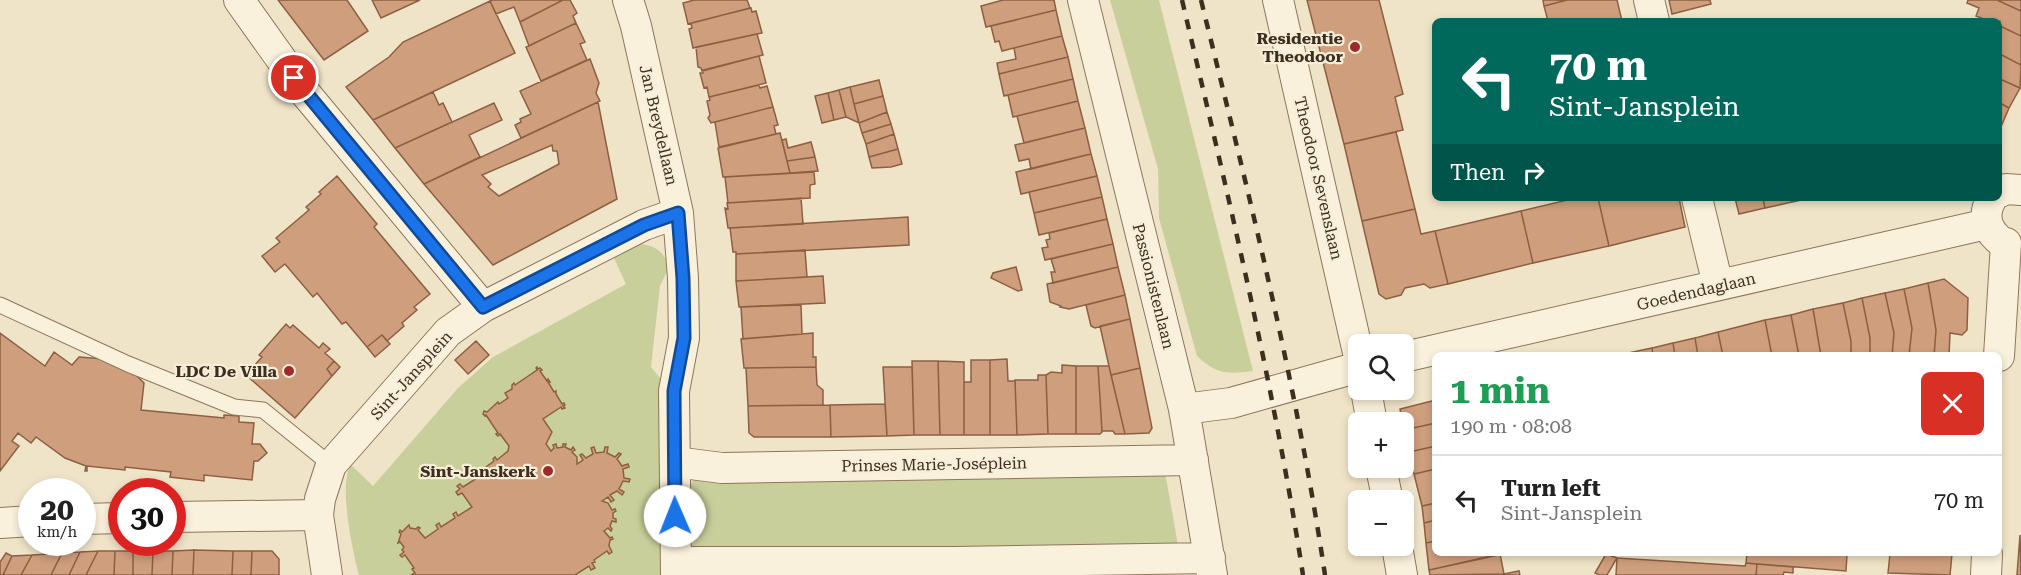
<!DOCTYPE html>
<html lang="en">
<head>
<meta charset="utf-8">
<style>
	:root { --surface:#fff; --page:#f2f2f2; --text:#222; --muted:#767676; --line:#e0e0e0 }
	body { margin:0; font-family:"Roboto Serif",serif; background:var(--page); color:var(--text); height:100vh; display:flex; flex-direction:column; font-size:22px; white-space:nowrap }
	* { box-sizing:border-box; margin:0 }
	p { font-size:20px; color:var(--muted) }
	.icon { flex:none; width:33px; height:33px; fill:none; stroke:currentColor; stroke-width:2; stroke-linecap:round; stroke-linejoin:round }
	.map { position:relative; flex:1; overflow:hidden }
	.drawer { position:absolute; left:1432px; top:352px; width:570px; height:204px; display:flex; flex-direction:column; background:var(--surface); border-radius:9px; box-shadow:0 3px 9px #0003 }
	.drawer>* { flex:none }
	.banner { position:absolute; left:1432px; top:18px; width:570px; height:183px; border-radius:9px; box-shadow:0 3px 9px #0003; background:#00695c; color:#fff; overflow:hidden }
	.controls { position:absolute; left:1348px; top:334px; display:grid; gap:12px }
	.controls a { display:grid; place-items:center; width:66px; height:66px; border-radius:9px; background:var(--surface); box-shadow:0 3px 9px #0003; font-size:30px }
	.speed { position:absolute; left:18px; top:478px; display:flex; gap:12px; font-size:30px; font-weight:700; text-align:center }
	.speed>* { display:grid; place-content:center; width:78px; height:78px; border-radius:50%; background:var(--surface); box-shadow:0 3px 9px #0003; line-height:1 }
	.speed small { font-size:15px; font-weight:400 }
	.speed .limit { border:9px solid #d22; background:#fff; color:#111 }
	.pin { position:absolute; display:grid; place-items:center; width:51px; height:51px; color:#fff; margin:-26px; border:3px solid #fff; border-radius:50%; box-shadow:0 2px 6px #0007 }
	.me { position:absolute; width:66px; margin:-33px; rotate:359deg; stroke-linejoin:round; filter:drop-shadow(0 0 4px #0008) }
	.turn { display:flex; align-items:center; gap:21px; height:126px; padding:0 18px; font-size:27px }
	.turn .icon { width:78px; height:78px; stroke-width:2.5 }
	.turn b { display:block; font-size:42px; line-height:51px }
	.then { display:flex; align-items:center; height:57px; padding:0 18px; background:#0003; gap:12px; font-size:22px }
	.round { display:grid; place-items:center; flex:none; width:63px; height:63px; border-radius:9px; background:var(--page) }
	.headline { display:flex; align-items:center; justify-content:space-between; height:102px; padding:0 18px }
	h1 { font-size:36px; font-weight:700; line-height:45px; color:#1e9e55 }
	ul { padding:0; list-style:none }
	li { display:flex; align-items:center; gap:18px; height:90px; padding:0 18px; border-top:2px solid var(--line) }
	li div { flex:1 }
	li b { display:block; font-size:22px }
	li em { font-style:normal }
	.map>svg:first-child { display:block }
	.green { fill:#c9cf9b }
	.building { fill:#cf9f7d; stroke:#8d5f41; stroke-width:1.5; fill-rule:evenodd }
	.lines { fill:none; stroke-linecap:round; stroke-linejoin:round }
	.lane-casing { stroke:#8d765c; stroke-width:17 }
	.street-casing { stroke:#8d765c; stroke-width:32 }
	.lane { stroke:#faf1dc; stroke-width:15 }
	.street { stroke:#faf1dc; stroke-width:30 }
	.rail { stroke:#3d2e20; stroke-width:4.5; stroke-dasharray:10 10; stroke-linecap:butt }
	.route-casing { stroke:#114b97; stroke-width:15 }
	.route { stroke:#1a73e8; stroke-width:10 }
	.poi-dot { fill:#9e2a2b; stroke:#f7eed8; stroke-width:2 }
	.labels { text-anchor:middle; stroke-width:4.5; stroke-linejoin:round; paint-order:stroke }
	.poi-label { font-size:16px; font-weight:bold; fill:#3d2e20; stroke:#f7eed8; text-anchor:end }
	.street-label { font-size:16px; fill:#3d2e20; stroke:#f7eed8 }
</style>
</head>
<body>
<div class="map">
<svg width="2021" height="575" viewBox="0 0 2021 575">
	<rect width="100%" height="100%" fill="#f0e4c8"/>
	<path class="green" d="M1110,0H1159L1253,371C1227,374 1217,375 1197,356L1159,218L1158,169Z
		M642,244C656,246 665,253 669,267L660,286L651,367L660,378L662,575H359C353,553 338,484 351,465L373,486L458,388L493,357L626,284L613,256L636,245Z
		M1165,472L1178,545L1162,548L692,549L689,545L688,489L694,479Z"/>
	<path class="building" d="M278,0H347L368,31L324,60Z
		M372,0H420L381,18Z
		M493,0H563L520,22L514,7L496,14L490,1Z
		M563,0H570L577,13L573,16L576,23L529,46L520,22Z
		M694,0H747L750,8L688,24L683,3Z
		M1003,0H1054L1056,10L986,27L981,6Z
		M1307,0H1379L1403,94L1395,97L1403,130L1344,144Z
		M1543,0H1567L1544,6Z
		M1567,0H1617L1622,21H1548L1544,6Z
		M1669,0H1710L1711,4L1672,14Z
		M1968,0H1997L2021,11V36L2000,26V21H1989L1976,16L1979,8L1967,3Z
		M1997,0H2021V11Z
		M490,1L515,53L373,120L346,87L389,57L403,42Z
		M751,8L752,12L756,11L762,33L693,48L689,29L692,28L691,23Z
		M1056,10L1062,36L1002,51L999,41L995,42L991,26Z
		M576,23L585,42L580,44L587,60L541,81L526,47Z
		M2000,26L2021,36V65L2000,54Z
		M757,34L763,55L702,71L701,68L698,67L696,47Z
		M1062,36L1068,57L999,74L997,63L1016,59L1014,48Z
		M2000,54L2021,65L2020,88L2000,79Z
		M759,56L766,83L709,97L707,87L704,88L700,73H703V70Z
		M1068,57L1073,79L1004,96L999,74Z
		M590,59L599,83L596,93L600,101L521,138L515,125L521,122L520,119L531,114L520,91Z
		M1073,79L1078,101L1013,117L1008,95Z
		M2000,79L2020,88L2009,108L2000,103Z
		M879,80L883,96L854,104L850,87Z
		M759,85L760,88L767,86L773,107L711,123L708,118L710,115L707,101L710,100L709,97Z
		M850,87L854,104L859,123L846,117L839,90Z
		M839,90L846,117L834,120L828,93Z
		M433,92L439,105L443,103L452,122L395,148L373,120Z
		M828,93L834,120L822,123L815,96Z
		M883,96L887,112L859,123L854,104Z
		M1078,101L1085,128L1024,143L1017,116Z
		M598,102L617,199L493,265L424,184ZM552,145L553,151H557L559,164L499,196L488,187L491,184L482,175Z
		M494,103L502,120L469,135L480,157L424,184L395,148Z
		M2000,103L2009,108L2000,129Z
		M773,107L778,125L774,126L776,134L719,147L715,122Z
		M887,112L891,124L862,133L859,123Z
		M891,124L894,134L866,144L862,133Z
		M1085,128L1091,154L1031,169L1029,159L1019,161L1015,145Z
		M1396,132L1415,209L1362,221L1344,144Z
		M780,133L790,173L723,177L718,148Z
		M894,134L898,149L869,157L866,144Z
		M786,139L788,148L811,142L815,157L787,161L782,140Z
		M898,149L902,164L891,167L872,168L869,157Z
		M1091,154L1097,176L1021,194L1016,172Z
		M815,157L818,171L790,173L787,161Z
		M814,172L815,184L810,185V198L728,203L725,177Z
		M337,176L377,224L374,227L430,294L414,307L417,310L402,323L404,326L387,341L382,335L367,347L346,322L342,324L317,293L313,297L285,264L275,272L262,256L280,242L276,238L309,210L306,207L321,194L319,192Z
		M1097,176L1102,197L1034,213L1029,192Z
		M1102,197L1107,219L1039,235L1034,213Z
		M801,198L803,224L728,228L725,208L728,209L727,203Z
		M1576,198H1598L1609,246L1533,263L1521,211Z
		M1598,198H1679L1685,227L1609,246Z
		M1735,198H1763L1765,208L1739,214Z
		M1763,198H1791L1792,202L1765,208Z
		M1791,198H1810L1792,202Z
		M1415,209L1421,234L1435,231L1448,284L1430,288L1424,284L1405,288L1401,295L1386,299L1379,294L1362,221Z
		M1521,211L1533,263L1448,284L1435,231Z
		M908,217L909,245L736,254V252H733L730,228Z
		M1107,219L1113,244L1045,260L1042,248L1048,247L1046,240L1050,239L1049,233Z
		M1113,244L1118,267L1053,283L1051,272H1055L1051,259Z
		M805,250L807,277L736,281V254Z
		M1016,267L1022,290L1018,291L991,278L993,273Z
		M1118,267L1125,295L1069,309L1060,307L1061,306L1050,302L1047,284Z
		M823,276L825,303L739,307L736,281Z
		M1944,279L1968,298L1967,330L1962,335L1950,333L1949,356H1934L1936,330L1928,283Z
		M1928,283L1936,330L1934,356L1909,355L1912,328L1904,289Z
		M1904,289L1912,328L1909,356H1892L1894,333L1885,293Z
		M1885,293L1894,333L1892,356H1870V338L1862,298Z
		M1125,295L1130,319L1095,328L1091,326L1086,305Z
		M1862,298L1870,338V356H1851V341L1843,303Z
		M1843,303L1851,341V356H1821L1813,309Z
		M801,305L802,334L743,339L741,307Z
		M1813,309L1821,356H1799L1791,315Z
		M1791,315L1799,356H1772L1765,320Z
		M1130,319L1140,368L1111,375L1100,326Z
		M1765,320L1772,356H1723L1718,332Z
		M286,324L290,328L293,325L319,348L323,343L330,349L325,353L334,361L327,369L332,376L295,418L246,375L262,357L259,355Z
		M1718,332L1723,356H1698L1695,338Z
		M0,333L45,366L54,352L72,365L79,357L104,359L135,374L144,383L141,410L224,418V415L239,416V422L254,423L252,444H260L267,453L258,461H254L252,480L204,475V481L170,477L171,472L125,467V470L87,466V471H85L86,466L65,458L36,437L31,443L18,433L12,441L19,446L0,471Z
		M813,333V357H816V367L744,368L741,339Z
		M382,335L390,344L375,357L367,347Z
		M1695,338L1698,356H1675L1673,343Z
		M476,341L489,355L468,374L455,360Z
		M1673,343L1675,356H1653L1652,348Z
		M1652,348L1653,356H1628V353Z
		M1007,359L1008,381H1015L1017,435H990V360Z
		M971,360H990V435H964V382H971Z
		M334,361L340,367L332,376L327,369Z
		M912,361H938L940,435H914Z
		M938,361L964,362V435H940Z
		M1062,365L1076,366V434H1048L1046,375L1051,372L1062,373Z
		M1076,366H1098L1102,432L1100,434H1076Z
		M1098,366H1109L1125,434H1115L1113,431H1102Z
		M537,367L538,369L540,368L542,370L540,371L547,381L548,379L550,382H548L554,392L556,391V394L562,404L564,403L565,405L563,406L565,408L562,409L561,407L543,419L552,432L546,444L551,451L554,448L553,445L556,444L557,448L563,447V444H566L565,447L571,450L573,447L575,450L572,452L577,457V464L583,460L580,455L582,454L586,458L593,454L591,448L594,447L596,453L604,452L605,447H608L607,453L615,457L619,453L621,454L617,459L622,466L628,464L629,467L623,469L624,478L630,479L629,482L623,481L619,489L624,492L622,495L617,491L610,495L614,500L611,502L608,497L602,501L608,503L612,510L615,509L616,511L613,513V518L616,519V522L612,521L610,526L612,529L611,531L608,528L604,531L610,538L612,537L613,539L610,540L609,546L612,552L609,554L607,551L594,560L595,562L592,563L595,568L591,570L589,566L575,575H411L415,573L412,569L414,568L405,555L402,557L400,555L404,552L402,550L404,547L400,542L398,543L401,534L399,532L400,530L402,532L409,525L410,528L416,529L418,527L420,528L418,530L425,538L438,529L436,525L439,523L441,527L455,518L453,514L456,512L458,516L472,507L462,493L458,495L456,492L460,489L457,486L460,484L463,487L477,478L474,474L476,468L483,469L494,461L493,459L495,457L497,460L508,451L509,446L500,434L498,436L496,434L498,433L486,415L485,416L483,414L484,411L487,412L498,402L499,404L508,398L505,393L512,389V385L514,383L515,385L537,370L536,368Z
		M816,367L817,385L823,390V405L748,406L746,368Z
		M883,367H912L914,435L887,436Z
		M1140,368L1152,428L1149,433L1125,434L1111,375Z
		M1038,375H1046L1048,434L1017,435L1015,380H1038Z
		M1436,400V423L1404,430L1400,409Z
		M885,404L887,436L831,437L830,405Z
		M830,405L831,437H754L749,433L748,406Z
		M1436,423V446L1409,452L1404,430Z
		M1436,446V469L1414,474L1409,452Z
		M1436,469V503L1422,506L1414,474Z
		M1436,503V520L1424,523L1422,506Z
		M1436,520V541L1426,543L1424,523Z
		M2020,535L2021,575H2017Z
		M1436,541V554H1503L1429,570L1426,543Z
		M194,550L193,575H172L173,551Z
		M194,550L233,551L232,575H193Z
		M98,551L86,575H69L80,552Z
		M98,551H115L114,575H86Z
		M115,551H133V575H114Z
		M133,551H153L152,575H133Z
		M153,551H173L172,575H152Z
		M233,551H252L251,575H232Z
		M252,551H272L279,559V575H251Z
		M80,552L69,575H51L62,553Z
		M6,553L12,556L3,575H0V562Z
		M62,553L51,575H21L32,555Z
		M1500,554L1504,574L1430,575L1429,570Z
		M1606,554L1617,558L1607,575H1599L1595,573Z
		M1747,554H1847L1846,571L1746,563Z
		M1890,554H1952L1950,575L1888,573Z
		M32,555L21,575H3L12,556Z
		M1617,558L1745,566L1746,563L1757,564L1756,575H1616Z
		M1757,564L1793,567V573L1784,572L1783,575H1756Z
		M1519,571L1520,575H1501L1504,574Z"/>
	<g class="lines">
		<g class="lane-casing">
			<path id="lane" d="M0,305L128,364L234,407L263,410L331,465"/>
		</g>
		<g class="street-casing">
			<path id="street" d="M239,0L306,94L483,307
				M628,0L636,26L678,213L683,278L684,338L674,391L676,575
				M1083,0L1184,409L1212,575
				M1278,0L1359,357
				M1649,0L1654,21
				M2000,192L2006,189L2021,190
				M1697,198L1718,285
				M1992,198C1983,213 1985,227 1998,239
				M1999,356L2006,243
				M1404,357L1987,224
				M1366,390L1372,423
				M1184,409L1231,403L1359,367
				M675,462L722,468L1193,460
				M1381,468L1388,501
				M172,517L318,515
				M82,519L122,518
				M0,523L32,521
				M1397,546L1402,575
				M677,562H954L1210,558
				M327,575L318,515L320,499L331,465L448,332L483,307L644,225L678,213
				M1986,575L1987,554"/>
		</g>
		<use href="#lane" class="lane"/>
		<use href="#street" class="street"/>
		<path class="rail" d="M1182,0C1227,191 1273,381 1303,575
			M1201,0C1248,191 1296,381 1325,575"/>
	</g>
	<g class="lines">
		<g class="route-casing">
			<path id="route" d="M294,78L483,307L644,225L678,213L683,278L684,338L674,391L675,516"/>
		</g>
		<use href="#route" class="route"/>
	</g>
	<g class="poi-dot">
		<circle cx="1355" cy="47" r="6"/>
		<circle cx="289" cy="371" r="6"/>
		<circle cx="548" cy="471" r="6"/>
	</g>
	<g class="labels">
		<g class="poi-label">
			<text x="1343" y="44">Residentie<tspan x="1343" dy="18">Theodoor</tspan></text>
			<text x="277" y="377">LDC De Villa</text>
			<text x="536" y="477">Sint-Janskerk</text>
		</g>
		<g class="street-label">
			<text transform="translate(659 125) rotate(77)" y="6">Jan Breydellaan</text>
			<text transform="translate(1319 178) rotate(77)" y="6">Theodoor Sevenslaan</text>
			<text transform="translate(1154 286) rotate(76)" y="6">Passionistenlaan</text>
			<text transform="translate(1696 291) rotate(-13)" y="6">Goedendaglaan</text>
			<text transform="translate(411 375) rotate(-48)" y="6">Sint-Jansplein</text>
			<text transform="translate(934 464) rotate(-1)" y="6">Prinses Marie-Joséplein</text>
		</g>
	</g>
</svg>
<div class="controls">
<a><svg class="icon" aria-label="search" viewBox="0 0 24 24"><circle cx="10" cy="10" r="6"/><path d="M15 15l6 6"/></svg></a>
<a>+</a>
<a>−</a>
</div>
<div class="speed"><div>20<small>km/h</small></div><div class="limit">30</div></div>
<div class="pin" style="left:294px;top:78px;background:#d93025"><svg class="icon" aria-label="arrive" viewBox="0 0 24 24"><path d="M6 21V4h12l-3 4 3 4H6"/></svg></div>
<svg class="me" style="left:675px;top:516px" viewBox="-20 -20 40 40"><circle r="19" fill="#fff"/><path d="M0-13L10 11 0 6-10 11z" fill="#1a73e8"/></svg>
<div class="banner">
<div class="turn"><svg class="icon" aria-label="left" viewBox="0 0 24 24"><path d="M17 20v-9H6M10 6l-5 5 5 5"/></svg><div><b>70 m</b>Sint-Jansplein</div></div>
<div class="then">Then<svg class="icon" aria-label="right" viewBox="0 0 24 24"><path d="M7 20v-9h11M14 6l5 5-5 5"/></svg></div>
</div>
<section class="drawer">
<div class="headline"><div><h1>1 min</h1><p>190 m · 08:08</p></div><a class="round" style="background:#d93025;color:#fff"><svg class="icon" aria-label="close" viewBox="0 0 24 24"><path d="M6 6l12 12M18 6L6 18"/></svg></a></div>
<ul>
<li><svg class="icon" aria-label="left" viewBox="0 0 24 24"><path d="M17 20v-9H6M10 6l-5 5 5 5"/></svg><div><b>Turn left</b><p>Sint-Jansplein</p></div><em>70 m</em></li>
</ul>
</section>
</div>
</body>
</html>
